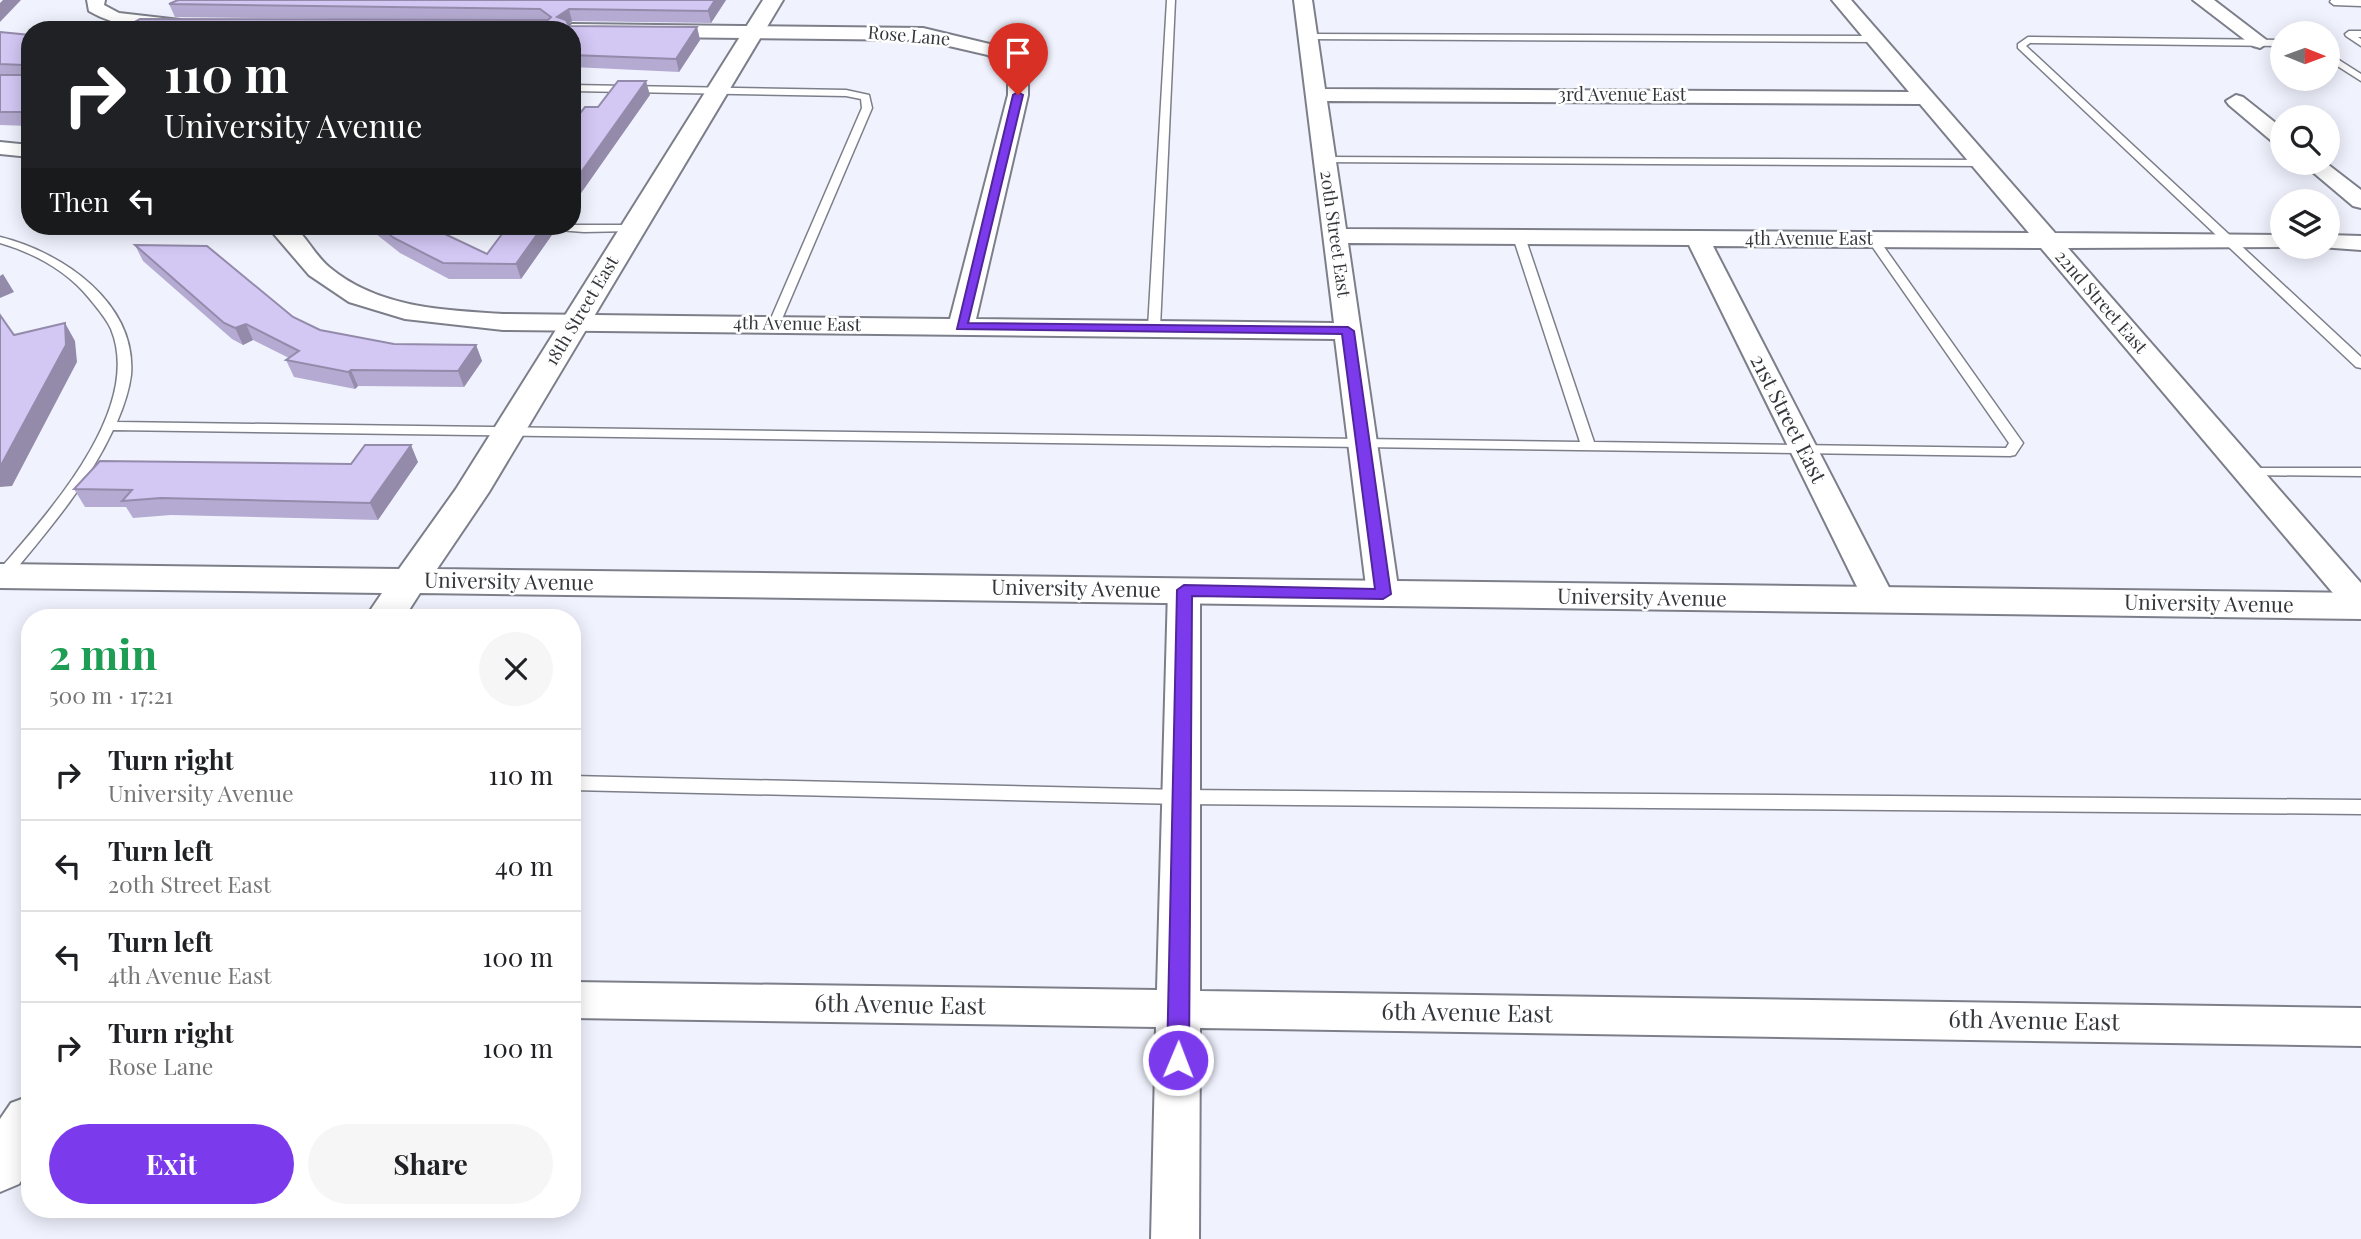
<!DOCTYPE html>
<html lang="en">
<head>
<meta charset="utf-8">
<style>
	:root { --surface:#fff; --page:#f6f6f6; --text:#202124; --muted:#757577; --line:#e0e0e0; --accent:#7c3aed }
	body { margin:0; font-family:"Playfair Display",serif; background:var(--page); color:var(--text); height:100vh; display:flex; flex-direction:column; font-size:26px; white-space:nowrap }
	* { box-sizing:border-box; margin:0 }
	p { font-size:23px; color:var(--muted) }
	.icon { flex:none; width:38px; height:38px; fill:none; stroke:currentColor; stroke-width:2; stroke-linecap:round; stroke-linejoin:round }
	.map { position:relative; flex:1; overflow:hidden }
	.panel { position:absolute; left:21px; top:609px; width:560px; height:609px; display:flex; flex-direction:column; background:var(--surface); border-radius:28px; box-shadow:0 4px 18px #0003 }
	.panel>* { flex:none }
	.hud { position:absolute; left:21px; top:21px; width:560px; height:214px; border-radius:28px; box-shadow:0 4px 18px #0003; background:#202124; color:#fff; overflow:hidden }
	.needle { width:46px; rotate:91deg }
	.controls { position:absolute; left:2270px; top:21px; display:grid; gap:14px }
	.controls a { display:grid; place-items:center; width:70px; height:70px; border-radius:50%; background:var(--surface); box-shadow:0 4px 18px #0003; font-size:35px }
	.pin { position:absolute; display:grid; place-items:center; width:60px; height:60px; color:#fff; margin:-72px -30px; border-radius:50% 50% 50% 0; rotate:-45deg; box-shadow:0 0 7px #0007 }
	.pin .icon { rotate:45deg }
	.me { position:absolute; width:77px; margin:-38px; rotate:1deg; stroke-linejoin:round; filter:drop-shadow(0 0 5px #0008) }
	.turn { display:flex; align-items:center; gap:24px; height:147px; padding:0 28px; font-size:32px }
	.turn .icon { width:91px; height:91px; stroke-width:2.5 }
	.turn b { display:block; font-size:49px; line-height:60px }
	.then { display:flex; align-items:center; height:66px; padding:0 28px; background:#0003; gap:14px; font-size:26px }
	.round { display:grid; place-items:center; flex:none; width:74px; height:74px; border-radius:37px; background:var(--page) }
	.overview { display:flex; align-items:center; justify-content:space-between; height:119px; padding:0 28px }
	h1 { font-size:42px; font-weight:700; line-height:52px; color:#1e9e55 }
	.primary-button { display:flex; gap:14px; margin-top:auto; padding:14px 28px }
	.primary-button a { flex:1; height:80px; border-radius:42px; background:var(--accent); color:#fff; font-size:28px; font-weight:700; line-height:80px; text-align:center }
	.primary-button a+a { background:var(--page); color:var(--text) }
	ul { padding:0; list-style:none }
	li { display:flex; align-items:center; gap:21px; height:91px; padding:0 28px; border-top:2px solid var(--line) }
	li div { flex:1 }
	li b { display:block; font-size:26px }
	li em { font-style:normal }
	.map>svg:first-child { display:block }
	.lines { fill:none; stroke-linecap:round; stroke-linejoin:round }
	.lane-casing { stroke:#7c7f89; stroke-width:3 }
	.street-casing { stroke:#7c7f89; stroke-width:4 }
	.secondary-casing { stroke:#7c7f89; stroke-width:4 }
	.lane { fill:#fff; fill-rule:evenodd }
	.street { fill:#fff; fill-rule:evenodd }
	.secondary { fill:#fff; fill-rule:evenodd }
	.wall { fill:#b5abd2 }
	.shaded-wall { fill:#948bab }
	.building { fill:#d3c7f4; stroke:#948bab; stroke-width:2 }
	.route { fill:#7c3aed; stroke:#51269a; stroke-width:2 }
	.labels { text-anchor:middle; stroke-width:5; stroke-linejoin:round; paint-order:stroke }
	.far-street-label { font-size:18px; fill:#34363a; stroke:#fff }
	.street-label { font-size:21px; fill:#34363a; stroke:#fff }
	.near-street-label { font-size:24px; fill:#34363a; stroke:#fff }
</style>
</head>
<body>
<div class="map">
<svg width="2361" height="1239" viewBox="0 0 2361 1239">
	<rect width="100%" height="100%" fill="#f0f3fe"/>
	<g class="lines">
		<g class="lane-casing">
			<path id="lane" d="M1167,0H1175L1160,328L1154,332L1148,328Z
				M2331,0H2361V6L2334,5L2330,2Z
				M2349,31H2361V37H2358L2361,39V46L2346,36L2345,34Z
				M1308,34L1876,36L1880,39L1876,42L1305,39V35Z
				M2028,37L2282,40V46L2030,43L2026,46L2361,357V368L2356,367L2018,48V44Z
				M2328,53L2361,74V81L2328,60Z
				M572,85L846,90L869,95L872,108L779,326H771L769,323L862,108L861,99L846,96L572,91Z
				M1325,157L1982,160L1987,163L1982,166L1321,162V158Z
				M572,225H632L638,228L632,231L584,232L545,229L539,226Z
				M1519,234L1525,237L1594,442L2006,448L2009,443L1867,239L1873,236L1877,237L2023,443L2015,455L2010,456L113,430C87,486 46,533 7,580L0,581V569C48,513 144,409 111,329C106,318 97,308 89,298C67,271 34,253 0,243V237C62,252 137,303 131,375C129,391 123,408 117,422L1580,442L1513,237Z
				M2247,468H2361V476L2242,475L2240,472Z
				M572,776L1181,790L2361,800V814L1181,804L572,790Z"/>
		</g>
		<g class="street-casing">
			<path id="street" d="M87,0H105L104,5L119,13L180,20L189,26L187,30C153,30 118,28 89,11Z
				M1294,0H1312L1325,89L1909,92L1832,0H1851L2055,233L2282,235V247H2290L2068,248L2361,583V615L2349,612L2041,248L1713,246L1896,601L1892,609L1880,612L1868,609L1864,601L1689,245L1348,243L1399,594L1395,602L1383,605L1371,602L1367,594L1335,339L503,330L405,319L349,302L309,275L267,226H294C307,238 315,255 329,267C378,308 442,310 503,314L950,319L1008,95V73L988,55L923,40L572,36V30H563L572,24L923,28L1002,47L1028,71V95L976,319L1334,323ZM1327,101L1920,104L2029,233L1346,229Z
				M2193,0H2214L2269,42L2260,48L2253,46Z
				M2236,95L2243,97L2282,128V144L2274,143L2229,105L2226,101Z
				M0,142L30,145V157L0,154Z
				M2302,163H2326L2361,190V208L2353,206Z
				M2328,235L2361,236V250L2320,247H2328Z
				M1184,579L1195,582L1200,590V991L2361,1008V1046L1200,1028L1199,1239H1151L1156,1027L572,1018V982L1157,990L1168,590L1173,582Z"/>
		</g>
		<g class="secondary-casing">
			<path id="secondary" d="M763,0H783L489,492L437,569L2361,593V619L420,593L404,618H365L382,593L0,588V564L399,569L456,489Z
				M30,1096V1167L19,1184L0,1192V1119L11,1103Z"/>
		</g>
		<use href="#lane" class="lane"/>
		<use href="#street" class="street"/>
		<use href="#secondary" class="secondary"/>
	</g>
	<path class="wall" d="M178,0H726L711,23L572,21L568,24L569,26L697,27L700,40L679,72L572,67V30L423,20L175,17L169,4Z
		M0,32L30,35V126L0,125Z
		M366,226H428L487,254L554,232L521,279H449L400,253Z
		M135,245L293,317L320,330L394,344L476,345L482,361L464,387L358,386L355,389L294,377L286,360L289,358L253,340L243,345L232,339L143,261Z
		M418,462L378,520L171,515L133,518L126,507H85L74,489L351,464Z"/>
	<path class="shaded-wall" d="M3,0H21L0,22V3Z
		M715,0H726L711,23L708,11Z
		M569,9L572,21L560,30L557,17Z
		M697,27L700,40L679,72L676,59Z
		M646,81L650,95L572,206V185Z
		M543,226H552L554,232L521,279L516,264Z
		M3,274L14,292L0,298V276Z
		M65,323L75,341L77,362L12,486L0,487V467Z
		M246,324L253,340L243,345L235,328Z
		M476,345L482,361L464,387L458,371Z
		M351,370L358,386L355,389L348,372Z
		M411,445L418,462L378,520L370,503Z"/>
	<path class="building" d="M178,0H715L708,11L569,9L557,17L566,20L569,26L697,27L676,59L572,55V30H120L140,19L548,20L551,17L540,9L169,4Z
		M0,32L30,35V112H0V75H25L23,65L0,64Z
		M618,81H646L572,185V123L585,107H598Z
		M378,226H428L487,254L508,226H543L516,264L443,263L394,238Z
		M135,245L207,246L293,317L320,330L394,344L476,345L458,371L351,370L348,372L286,360L299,351L246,324L235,328L224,323Z
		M0,315L14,335L65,323L66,345L0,467Z
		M365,445H411L370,503L161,498L122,501L132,490L74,489L100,461L351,464Z"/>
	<path class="route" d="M1018,92L1023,95L968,323L1348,327L1354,331L1391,594L1383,599L1192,596L1189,1060L1185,1067L1178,1069L1170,1067L1167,1060L1177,590L1184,585L1375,589L1342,334L957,329L1013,95Z"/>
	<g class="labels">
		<g class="far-street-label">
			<text transform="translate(909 36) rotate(5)" y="6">Rose Lane</text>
			<text x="1622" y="101">3rd Avenue East</text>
			<text transform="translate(1335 234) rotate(82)" y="6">20th Street East</text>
			<text x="1809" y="245">4th Avenue East</text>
			<text transform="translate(2101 302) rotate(49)" y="6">22nd Street East</text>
			<text transform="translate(582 311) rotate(-59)" y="6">18th Street East</text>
			<text transform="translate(797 324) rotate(1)" y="6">4th Avenue East</text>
		</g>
		<g class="street-label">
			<text transform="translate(1788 419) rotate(63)" y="7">21st Street East</text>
			<text transform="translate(509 582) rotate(1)" y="7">University Avenue</text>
			<text transform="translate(1076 589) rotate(1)" y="7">University Avenue</text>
			<text transform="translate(1642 598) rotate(1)" y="7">University Avenue</text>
			<text transform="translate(2209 604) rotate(1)" y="7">University Avenue</text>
		</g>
		<g class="near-street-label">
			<text transform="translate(900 1005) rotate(1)" y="8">6th Avenue East</text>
			<text transform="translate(1467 1013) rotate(1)" y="8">6th Avenue East</text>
			<text transform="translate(2034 1021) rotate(1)" y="8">6th Avenue East</text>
		</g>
	</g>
</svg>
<div class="controls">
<a><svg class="needle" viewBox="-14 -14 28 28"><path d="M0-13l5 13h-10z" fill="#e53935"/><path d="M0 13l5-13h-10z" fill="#757577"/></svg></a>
<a><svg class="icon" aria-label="search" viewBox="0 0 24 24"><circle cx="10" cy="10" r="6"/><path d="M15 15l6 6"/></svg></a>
<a><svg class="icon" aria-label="layers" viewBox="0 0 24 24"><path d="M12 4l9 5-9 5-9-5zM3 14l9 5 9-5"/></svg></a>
</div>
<div class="pin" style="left:1018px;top:95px;background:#d93025"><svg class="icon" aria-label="arrive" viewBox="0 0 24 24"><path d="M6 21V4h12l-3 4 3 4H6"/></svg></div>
<svg class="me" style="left:1178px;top:1060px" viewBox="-20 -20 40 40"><circle r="17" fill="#7c3aed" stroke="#fff" stroke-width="3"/><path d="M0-11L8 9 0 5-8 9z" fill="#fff"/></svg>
<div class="hud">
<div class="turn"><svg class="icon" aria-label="right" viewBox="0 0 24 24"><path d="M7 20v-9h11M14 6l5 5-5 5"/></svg><div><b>110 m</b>University Avenue</div></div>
<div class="then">Then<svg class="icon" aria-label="left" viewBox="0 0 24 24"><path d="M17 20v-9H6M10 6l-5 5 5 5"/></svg></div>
</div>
<section class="panel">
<div class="overview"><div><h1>2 min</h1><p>500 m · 17:21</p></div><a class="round"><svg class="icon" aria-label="close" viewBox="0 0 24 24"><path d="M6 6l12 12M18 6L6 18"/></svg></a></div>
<ul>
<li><svg class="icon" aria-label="right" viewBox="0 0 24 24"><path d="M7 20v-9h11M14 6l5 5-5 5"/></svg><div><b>Turn right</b><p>University Avenue</p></div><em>110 m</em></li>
<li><svg class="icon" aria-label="left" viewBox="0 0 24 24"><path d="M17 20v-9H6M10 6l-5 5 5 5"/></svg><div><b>Turn left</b><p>20th Street East</p></div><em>40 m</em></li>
<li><svg class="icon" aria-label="left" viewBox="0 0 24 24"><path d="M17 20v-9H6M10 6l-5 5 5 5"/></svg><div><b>Turn left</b><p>4th Avenue East</p></div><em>100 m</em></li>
<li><svg class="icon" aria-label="right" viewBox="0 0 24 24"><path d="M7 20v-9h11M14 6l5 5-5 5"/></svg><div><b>Turn right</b><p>Rose Lane</p></div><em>100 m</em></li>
</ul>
<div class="primary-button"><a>Exit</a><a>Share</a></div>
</section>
</div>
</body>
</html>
